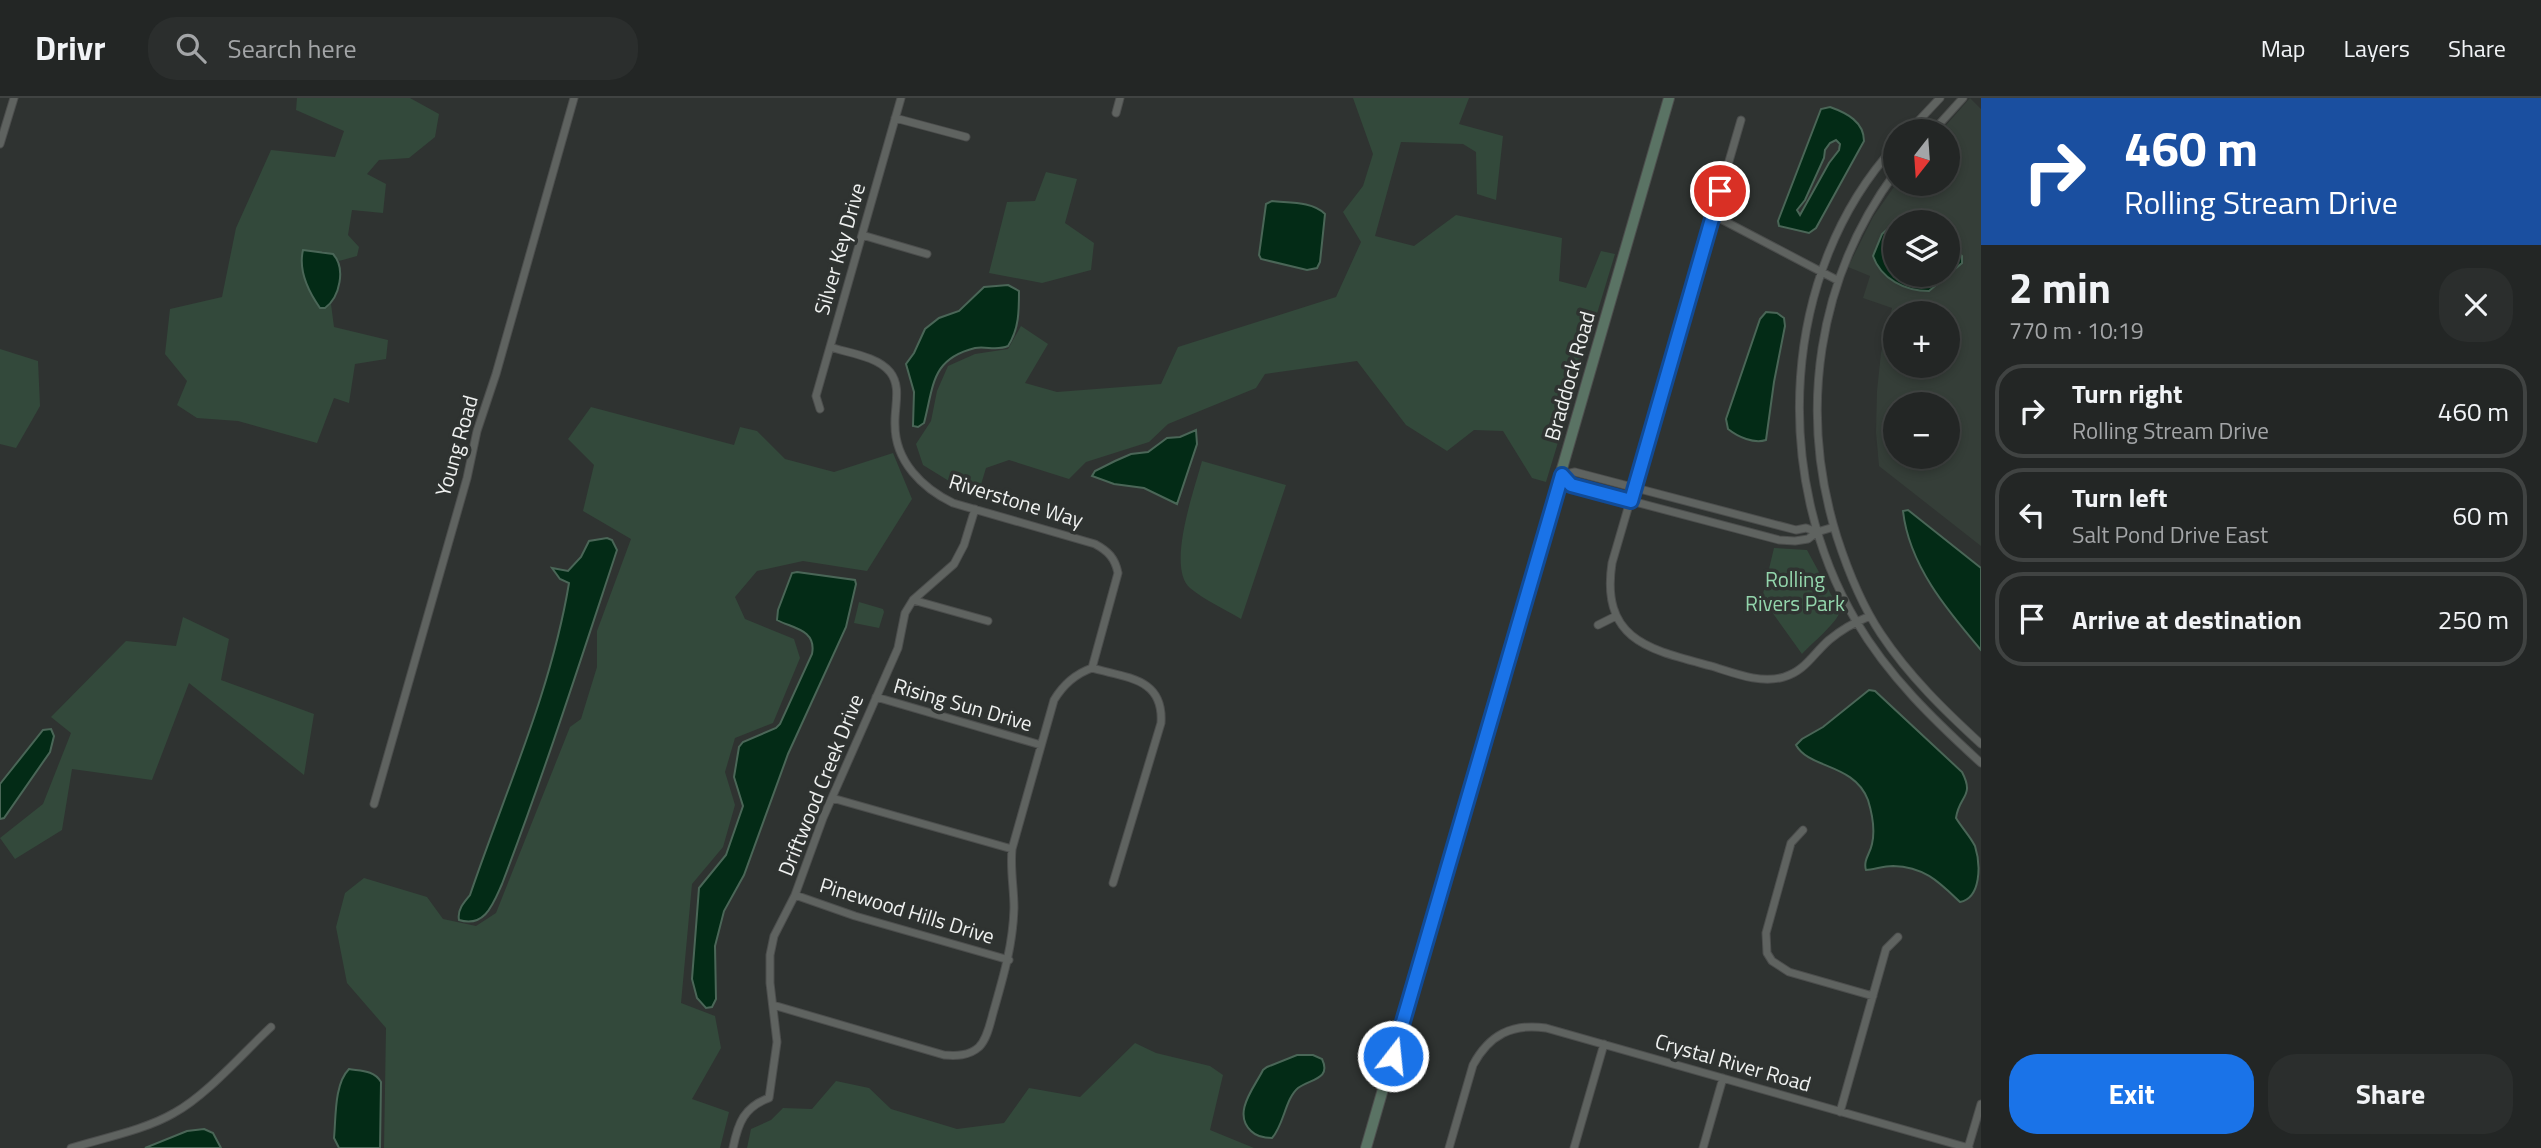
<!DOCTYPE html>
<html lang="en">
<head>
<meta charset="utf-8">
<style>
	:root { --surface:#232625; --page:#2b2e2d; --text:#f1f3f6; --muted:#a3a5a7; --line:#404342; --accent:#1a73e8 }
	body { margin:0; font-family:"Titillium Web",sans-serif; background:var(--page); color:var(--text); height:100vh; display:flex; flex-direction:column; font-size:26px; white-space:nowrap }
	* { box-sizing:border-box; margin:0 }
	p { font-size:23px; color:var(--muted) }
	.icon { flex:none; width:38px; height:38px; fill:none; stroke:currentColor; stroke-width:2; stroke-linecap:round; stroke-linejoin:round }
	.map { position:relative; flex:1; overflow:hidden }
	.details { display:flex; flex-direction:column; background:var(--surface); width:560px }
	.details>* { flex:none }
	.top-card { background:#1a4fa0; color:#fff; overflow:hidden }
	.needle { width:46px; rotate:197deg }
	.buttons { position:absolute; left:1883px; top:21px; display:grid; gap:14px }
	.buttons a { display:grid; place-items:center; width:77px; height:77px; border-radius:50%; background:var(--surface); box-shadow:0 4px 10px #0003,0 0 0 2px var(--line); font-size:35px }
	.pin { position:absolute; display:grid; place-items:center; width:60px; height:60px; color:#fff; margin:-30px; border:4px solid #fff; border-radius:50%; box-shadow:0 2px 7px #0007 }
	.me { position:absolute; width:77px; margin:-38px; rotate:16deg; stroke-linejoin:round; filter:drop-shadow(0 0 5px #0008) }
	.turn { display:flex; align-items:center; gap:24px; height:147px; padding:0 28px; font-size:32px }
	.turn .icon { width:91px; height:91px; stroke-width:2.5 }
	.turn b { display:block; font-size:49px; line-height:60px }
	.round { display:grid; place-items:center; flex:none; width:74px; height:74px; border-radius:28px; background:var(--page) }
	.head { display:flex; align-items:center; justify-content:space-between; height:119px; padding:0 28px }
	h1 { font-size:42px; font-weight:700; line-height:52px }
	.button { display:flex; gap:14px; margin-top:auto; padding:14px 28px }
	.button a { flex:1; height:80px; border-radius:28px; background:var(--accent); color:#fff; font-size:28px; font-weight:700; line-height:80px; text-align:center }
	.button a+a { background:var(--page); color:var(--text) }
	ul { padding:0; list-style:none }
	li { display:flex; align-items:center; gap:21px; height:94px; margin:0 14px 10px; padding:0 14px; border:4px solid var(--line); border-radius:28px }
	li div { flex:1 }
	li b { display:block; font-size:26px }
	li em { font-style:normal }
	header { display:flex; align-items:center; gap:42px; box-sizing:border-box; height:98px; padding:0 35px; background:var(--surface); border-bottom:2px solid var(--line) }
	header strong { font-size:33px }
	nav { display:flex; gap:38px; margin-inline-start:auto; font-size:24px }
	.search { width:490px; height:63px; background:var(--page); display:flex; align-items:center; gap:18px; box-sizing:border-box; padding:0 24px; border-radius:28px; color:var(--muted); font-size:26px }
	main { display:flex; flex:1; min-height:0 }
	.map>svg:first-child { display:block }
	.built { fill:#353e38; fill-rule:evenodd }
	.green { fill:#33493b }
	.water { fill:#032b16; stroke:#4a6657; stroke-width:2; fill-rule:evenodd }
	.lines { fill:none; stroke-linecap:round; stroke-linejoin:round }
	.street-casing { stroke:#4c4e4d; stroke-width:9 }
	.secondary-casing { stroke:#4c4e4d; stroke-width:12 }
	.street { stroke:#5f6360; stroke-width:7 }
	.secondary { stroke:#5a7364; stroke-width:10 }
	.route-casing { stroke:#114b97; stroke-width:18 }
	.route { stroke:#1a73e8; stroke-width:12 }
	.labels { text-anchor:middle; stroke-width:7; stroke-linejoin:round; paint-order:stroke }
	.street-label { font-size:21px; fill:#eff1f0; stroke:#2f3331 }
	.park-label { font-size:21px; fill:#93d5ac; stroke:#2f3331 }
</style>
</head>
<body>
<header>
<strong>Drivr</strong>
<div class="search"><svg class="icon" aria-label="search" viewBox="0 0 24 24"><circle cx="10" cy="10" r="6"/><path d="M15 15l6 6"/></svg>Search here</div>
<nav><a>Map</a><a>Layers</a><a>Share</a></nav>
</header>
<main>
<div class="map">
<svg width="1981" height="1050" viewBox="0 0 1981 1050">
	<rect width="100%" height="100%" fill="#2f3331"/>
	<path class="built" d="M1970,0L1981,11V448L1879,368L1876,334L1877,293L1881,255L1892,210L1863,200L1870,178L1848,169L1873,119L1896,86H1948V33H1941ZM1895,124H1948V177H1895ZM1895,215H1948V268H1895ZM1895,306H1948V359H1895Z"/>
	<path class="green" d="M297,0H410L439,16L435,39L409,60L379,62L367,76L386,86L383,115L352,112L348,137L359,149L357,158L339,163L333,156L322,153L325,210L331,206L334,229L388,242L386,261L355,266L349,305L334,300L317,345L238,323L197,320L177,307L187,283L165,256L170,211L222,199L236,130L271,52L335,59L344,33L296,12Z
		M1353,0H1469L1459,26L1503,38L1496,102L1477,96L1476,54L1463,46L1401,44L1375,138L1414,148L1456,117L1562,140L1559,183L1586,190L1601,153L1615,156L1546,384L1532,380L1503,333L1474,332L1447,353L1406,327L1357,263L1265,276L1256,290L1168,326L1149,344L1086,364L1069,381L1009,362L986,370L979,393L957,388L923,367L916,346L931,323L937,293L948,268L975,256L1008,251L1021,228L1048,246L1025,285L1057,294L1161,286L1178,249L1336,199L1361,144L1343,114L1363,88L1373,56Z
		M1046,74L1077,81L1065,125L1094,145L1091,172L1042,185L989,175L1007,104L1035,103Z
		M0,251L38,263L40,308L16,350L0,346Z
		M591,309L734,347L740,329L757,333L785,361L834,374L893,355L912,401L867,473L803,463L757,473L735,499L745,521L794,541L800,560L773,625L735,640L725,674L735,707L723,749L692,786L681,905L715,918L721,950L692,1001L729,1014L720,1050H384L386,930L347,885L336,829L345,795L364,780L427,799L443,821L476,828L496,815L570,629L581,621L597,569V533L631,441L583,413L594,367L568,341Z
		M1202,363L1286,387L1241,521C1225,511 1204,502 1190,490C1166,469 1195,390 1202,363Z
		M1774,450L1807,452L1840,513C1838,524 1811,546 1802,556L1762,500Z
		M859,504L883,511L884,514L879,530L854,525Z
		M183,519L229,541L221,582L314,616L304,677L189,585L152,682L72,671L62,732L15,761L0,740L43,706L71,635L51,619L126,543L176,548Z
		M1135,945L1156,955L1210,968L1223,977L1210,1032L1254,1050H747L751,1031L771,1022L783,1010L812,1011L836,983L869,990L891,1011L957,1031L1004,1025L1029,990L1080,999Z"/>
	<path class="water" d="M1830,9C1847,15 1864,24 1864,43L1816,130L1809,135L1779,128L1778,123L1821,11ZM1836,42L1840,46L1839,52L1829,65L1800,117L1797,112L1805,102L1824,60L1825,52L1830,45Z
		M1272,103C1288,105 1312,103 1325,116L1320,164L1317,170L1307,172L1261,161L1259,157L1266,106Z
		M1891,128L1895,131V177H1948V148L1962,158V165L1929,193C1905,193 1881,181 1873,158L1882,136Z
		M303,152L333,156C346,170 340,199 325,210H320C308,193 298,173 303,152Z
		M1008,187L1019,193C1019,213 1019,231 1008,248C997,253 986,248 975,250C931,261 934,287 924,325L918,329L913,328L914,294L906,266L914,255L925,231L939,220L959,213L984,189Z
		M1766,214L1777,215L1784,220L1785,228L1774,284L1766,342C1754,346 1738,339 1728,331L1726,321L1760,221Z
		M1196,332L1197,346L1177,406L1144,390L1114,386L1092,378L1095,373L1115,363L1131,356L1148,354L1167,340L1180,339Z
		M1908,412L1981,470V552C1947,512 1909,467 1903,413Z
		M607,440L612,442L617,452C580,564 544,676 502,786C493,806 485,830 459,822C457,812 464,804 470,797C505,694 551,594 569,485L560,481L552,470L568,473L581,459L589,443Z
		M797,474L855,482L856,486L846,529L788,656L744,777L724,813L715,848L716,901L712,909L706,910L697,900L692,881L699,790L726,757L743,708L734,679L739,649L743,644L776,630L780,626L812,556C817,531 791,530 777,522L778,512L792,475Z
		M1869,592L1875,593L1962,674C1975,699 1959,697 1956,720C1962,730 1970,738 1975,748C1981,767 1981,800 1960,804C1939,784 1925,769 1893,768C1884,768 1875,771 1866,772C1863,762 1870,756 1872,746C1875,733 1872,715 1868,702C1854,665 1809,671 1796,647L1802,641L1823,629Z
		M51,631L54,638L50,654L4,720L0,721V686L43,632Z
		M1297,957H1313L1322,961C1332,982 1309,981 1298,990C1285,1001 1284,1027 1272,1040C1264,1040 1257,1039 1251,1033C1232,1015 1254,990 1263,972L1267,969Z
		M349,971C361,973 374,972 381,984L380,1050H339L334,1040C336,1020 334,986 349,971Z
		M204,1031L213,1035L221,1050H145L187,1033Z"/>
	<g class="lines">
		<g class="street-casing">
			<path id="street" d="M1116,15L1120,0
				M895,20L966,39
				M1741,22L1612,465C1600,543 1651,552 1711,568C1734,575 1760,586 1784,579C1805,573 1813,556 1829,542C1841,532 1855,524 1870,518
				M1909,33L1940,0
				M1933,33L1963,0
				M0,46L14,0
				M1895,48C1780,174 1771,379 1856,523C1889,579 1934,622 1981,665
				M1895,75C1817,181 1798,314 1837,439C1848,473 1861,506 1881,536C1909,578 1944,612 1981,646
				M1713,117L1837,182
				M862,137L927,156
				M820,311L816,298L901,0
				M1817,434L1806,430L1796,432L1575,374L1562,377L1571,387L1779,442L1795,443L1808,441L1817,434L1834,429
				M913,502L988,523
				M1598,527L1616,518
				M1092,570C1127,580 1164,580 1161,625L1113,785
				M876,599L1041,647
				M832,700L1012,751
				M374,706L467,380L477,333L496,276L574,0
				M1803,732L1791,745L1766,835L1767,855L1772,863L1789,874L1873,898
				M795,797L855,818L1009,862
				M773,907L944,957C956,958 969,958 979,949C987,941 990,926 993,915C1003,880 1013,847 1014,810C1014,790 1010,772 1012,751L1054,602C1063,587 1075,576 1092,570L1118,475C1115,460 1108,453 1095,446L953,405C922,390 895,363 895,327C894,309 902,289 890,274C877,258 848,255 830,249
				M1840,1014L1886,851L1898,839
				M71,1050C103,1040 145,1032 174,1015C207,997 243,955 271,929
				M733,1050C738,1025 744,1009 769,1000L777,944L770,885V857L774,838L795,797L823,720L898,550L905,515L913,502L954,466L964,447L975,411
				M1449,1050L1473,967C1489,937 1512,925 1546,930L1969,1050
				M1574,1050L1604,946
				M1703,1050L1723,980
				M1968,1050L1981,1006"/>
		</g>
		<g class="secondary-casing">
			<path id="secondary" d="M1366,1050L1669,0"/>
		</g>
		<use href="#street" class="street"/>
		<use href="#secondary" class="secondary"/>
	</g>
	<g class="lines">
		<g class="route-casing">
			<path id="route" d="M1393,958L1562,377L1571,387L1631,403L1720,93"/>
		</g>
		<use href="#route" class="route"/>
	</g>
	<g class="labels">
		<g class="street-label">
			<text transform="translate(840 151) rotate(-74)" y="7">Silver Key Drive</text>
			<text transform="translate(1570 278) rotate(-74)" y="7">Braddock Road</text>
			<text transform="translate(457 348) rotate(-74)" y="7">Young Road</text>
			<text transform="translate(1016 403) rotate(17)" y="7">Riverstone Way</text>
			<text transform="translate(963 607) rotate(16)" y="7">Rising Sun Drive</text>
			<text transform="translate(821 687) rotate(-68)" y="7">Driftwood Creek Drive</text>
			<text transform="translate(907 813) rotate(17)" y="7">Pinewood Hills Drive</text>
			<text transform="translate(1733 965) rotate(16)" y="7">Crystal River Road</text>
		</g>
		<g class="park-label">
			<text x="1795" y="489">Rolling<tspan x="1795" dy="24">Rivers Park</tspan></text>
		</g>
	</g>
</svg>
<div class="buttons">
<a><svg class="needle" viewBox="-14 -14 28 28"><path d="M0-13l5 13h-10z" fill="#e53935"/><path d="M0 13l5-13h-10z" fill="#a3a5a7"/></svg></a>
<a><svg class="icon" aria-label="layers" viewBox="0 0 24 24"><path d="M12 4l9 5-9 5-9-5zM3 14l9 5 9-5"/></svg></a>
<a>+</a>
<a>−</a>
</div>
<div class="pin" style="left:1720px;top:93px;background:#d93025"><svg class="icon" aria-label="arrive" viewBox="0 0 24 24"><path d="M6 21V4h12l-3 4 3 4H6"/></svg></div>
<svg class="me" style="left:1393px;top:958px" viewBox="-20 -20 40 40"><circle r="17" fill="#1a73e8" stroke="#fff" stroke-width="3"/><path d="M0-11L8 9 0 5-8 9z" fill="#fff"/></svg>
</div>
<section class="details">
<div class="top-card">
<div class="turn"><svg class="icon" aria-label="right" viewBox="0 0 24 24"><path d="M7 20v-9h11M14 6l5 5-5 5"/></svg><div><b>460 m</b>Rolling Stream Drive</div></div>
</div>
<div class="head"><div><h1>2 min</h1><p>770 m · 10:19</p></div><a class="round"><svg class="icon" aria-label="close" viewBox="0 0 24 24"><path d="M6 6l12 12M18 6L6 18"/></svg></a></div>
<ul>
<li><svg class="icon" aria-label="right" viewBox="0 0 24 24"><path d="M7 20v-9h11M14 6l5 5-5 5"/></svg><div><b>Turn right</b><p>Rolling Stream Drive</p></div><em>460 m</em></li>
<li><svg class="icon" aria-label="left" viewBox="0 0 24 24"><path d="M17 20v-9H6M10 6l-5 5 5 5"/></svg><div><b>Turn left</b><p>Salt Pond Drive East</p></div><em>60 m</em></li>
<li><svg class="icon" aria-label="arrive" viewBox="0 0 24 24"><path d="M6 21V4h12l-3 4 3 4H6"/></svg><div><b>Arrive at destination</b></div><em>250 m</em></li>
</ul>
<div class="button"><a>Exit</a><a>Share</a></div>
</section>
</main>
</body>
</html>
